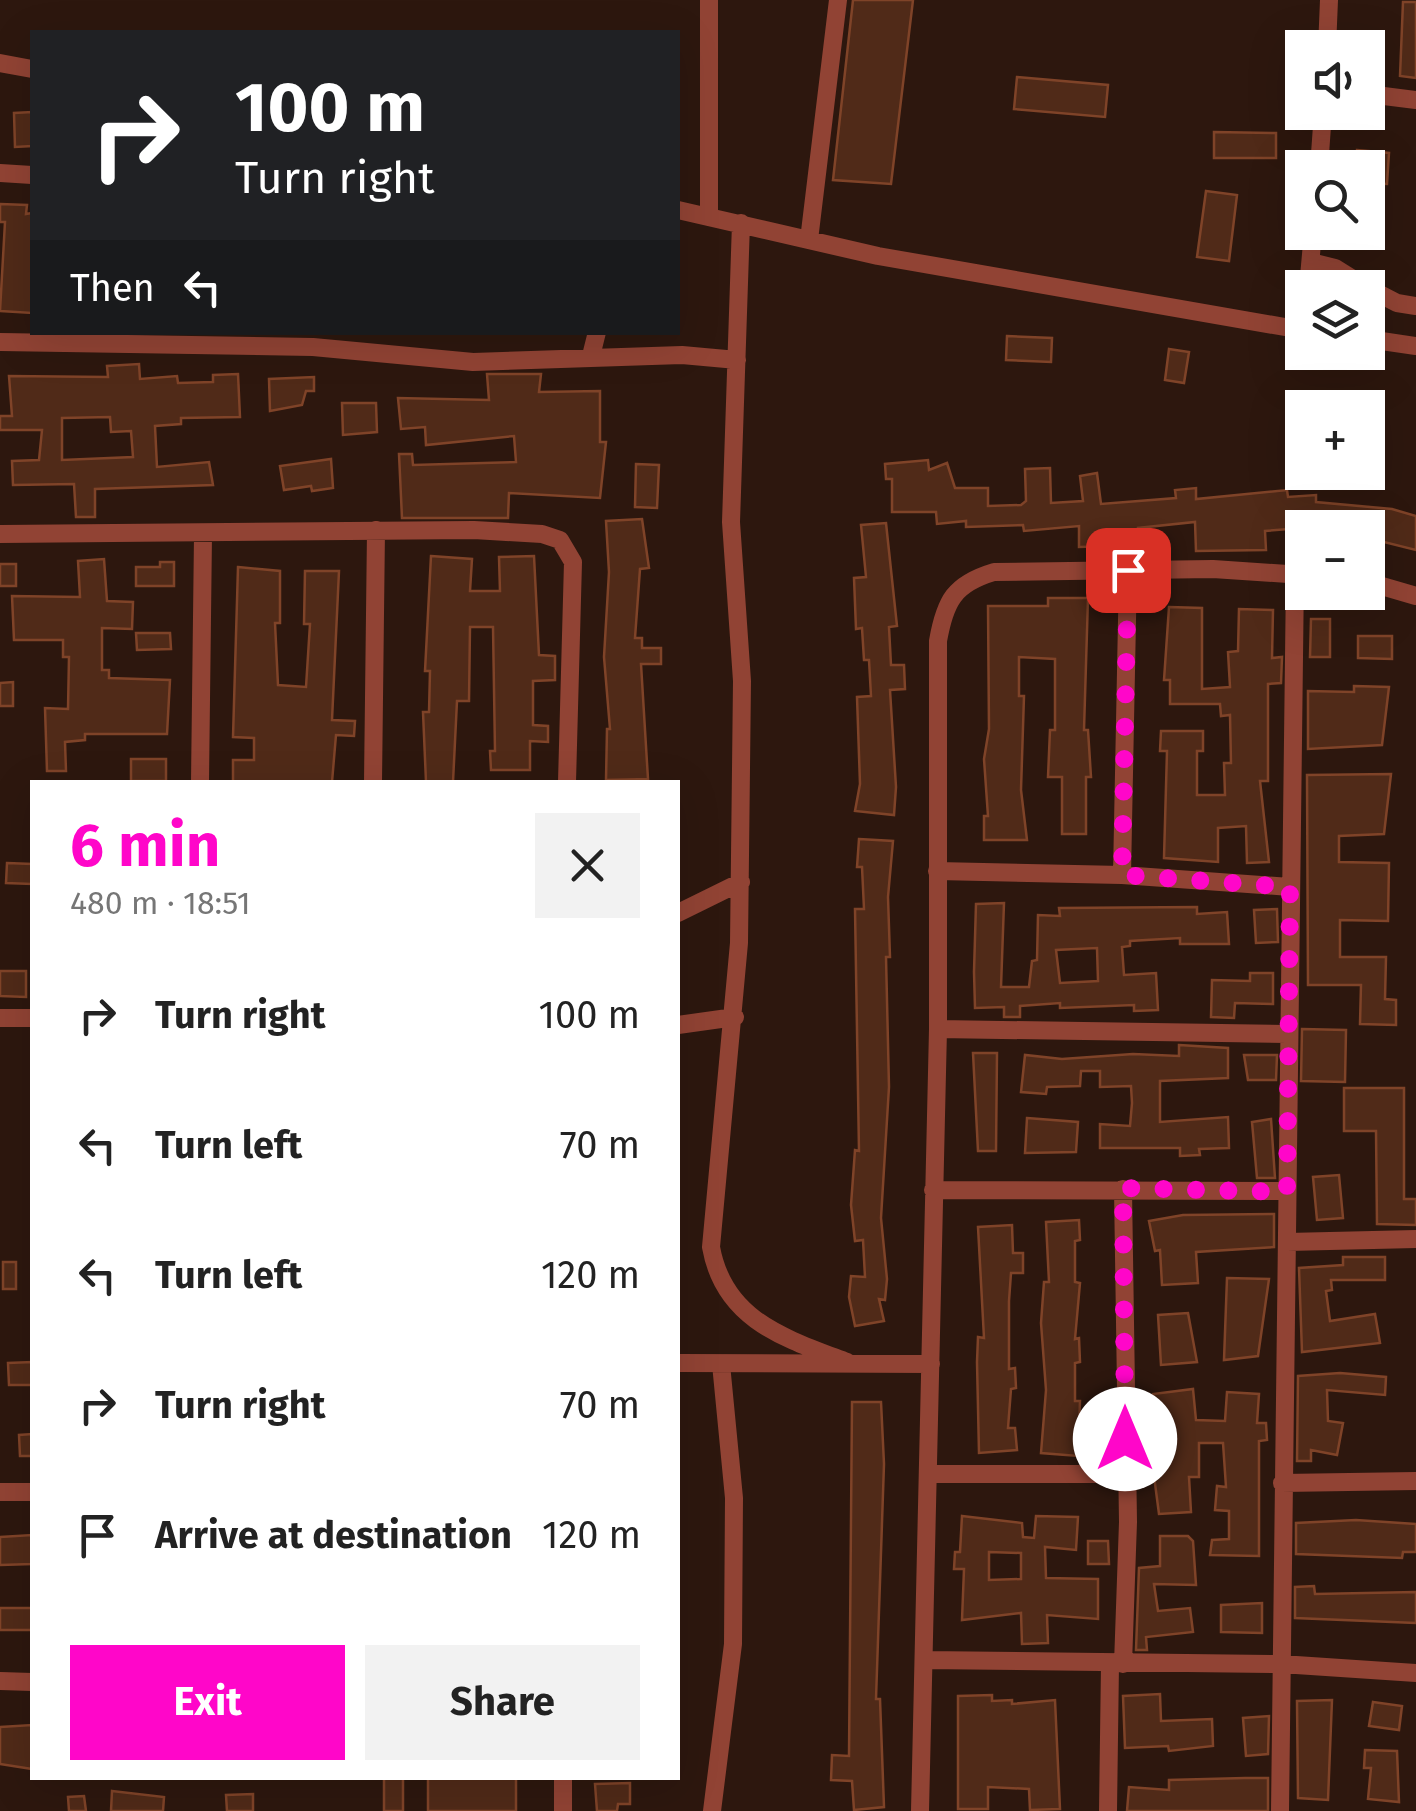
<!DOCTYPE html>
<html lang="en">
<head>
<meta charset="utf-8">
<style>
	:root { --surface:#fff; --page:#f2f2f2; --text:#222; --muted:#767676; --accent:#ff06c9 }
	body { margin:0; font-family:"Fira Sans",sans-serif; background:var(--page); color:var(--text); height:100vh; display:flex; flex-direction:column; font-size:38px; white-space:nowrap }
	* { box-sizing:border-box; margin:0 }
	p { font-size:32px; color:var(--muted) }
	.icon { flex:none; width:55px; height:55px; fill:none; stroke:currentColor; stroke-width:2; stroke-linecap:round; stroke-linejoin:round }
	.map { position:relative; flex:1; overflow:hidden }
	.panel { position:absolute; left:30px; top:780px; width:650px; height:1000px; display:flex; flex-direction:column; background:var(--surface); border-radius:0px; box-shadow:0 10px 40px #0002 }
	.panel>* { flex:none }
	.guide { position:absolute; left:30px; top:30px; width:650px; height:305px; border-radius:0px; box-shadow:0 10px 40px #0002; background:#202124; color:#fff; overflow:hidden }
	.buttons { position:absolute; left:1285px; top:30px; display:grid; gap:20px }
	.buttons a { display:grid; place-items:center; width:100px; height:100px; border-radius:0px; background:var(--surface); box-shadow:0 10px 40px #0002; font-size:50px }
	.pin { position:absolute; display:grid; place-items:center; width:85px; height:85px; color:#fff; margin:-42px; border-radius:20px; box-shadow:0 5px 15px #0006 }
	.me { position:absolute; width:110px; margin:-55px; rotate:0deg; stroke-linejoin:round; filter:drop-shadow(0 0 8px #0008) }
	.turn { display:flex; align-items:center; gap:35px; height:210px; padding:0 40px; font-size:45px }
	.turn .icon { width:130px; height:130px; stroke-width:2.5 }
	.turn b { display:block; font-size:70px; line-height:85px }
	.then { display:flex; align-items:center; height:95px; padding:0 40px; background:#0003; gap:20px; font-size:38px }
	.round { display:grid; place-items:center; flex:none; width:105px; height:105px; border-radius:0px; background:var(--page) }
	.head { display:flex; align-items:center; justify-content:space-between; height:170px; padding:0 40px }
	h1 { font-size:60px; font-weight:700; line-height:75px; color:var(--accent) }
	.primary-button { display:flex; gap:20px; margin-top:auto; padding:20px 40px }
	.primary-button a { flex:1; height:115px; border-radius:0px; background:var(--accent); color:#fff; font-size:40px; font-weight:700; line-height:115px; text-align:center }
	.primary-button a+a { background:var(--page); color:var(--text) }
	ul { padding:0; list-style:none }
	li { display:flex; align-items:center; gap:30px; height:130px; padding:0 40px }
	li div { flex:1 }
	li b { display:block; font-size:38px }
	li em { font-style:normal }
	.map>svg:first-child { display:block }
	.building { fill:#502a18; stroke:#7f4328; stroke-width:2.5; fill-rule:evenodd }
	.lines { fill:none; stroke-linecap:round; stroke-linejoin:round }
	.minor { stroke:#914334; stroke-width:18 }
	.route { stroke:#ff06c9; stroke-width:18; stroke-dasharray:0 32.4 }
</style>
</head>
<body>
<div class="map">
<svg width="1416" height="1811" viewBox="0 0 1416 1811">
	<rect width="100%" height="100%" fill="#2d170e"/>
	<path class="building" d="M853,0H913L891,184L833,180Z
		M1403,2H1416V78L1400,76Z
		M1017,77L1108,85L1105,117L1014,109Z
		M32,112V146L15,147L14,113Z
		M1214,132L1276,133V158H1214Z
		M1357,150L1389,153L1387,184L1368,183V168H1356Z
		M1206,191L1237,195L1229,261L1197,257Z
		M0,204L27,205L26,214L32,213V313L0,311L5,222H0Z
		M1007,336L1052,338L1051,362L1006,360Z
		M1169,349L1189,352L1184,383L1165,380Z
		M139,364L140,379L177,376L178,383L213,382V375L238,374L240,417L181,418V424L155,426L157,467L209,462L213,485L95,489V517H76L74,484L13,485L12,461L39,460L42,430H0V416H12L9,376L108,377L107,366ZM110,417L111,432L131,431L133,457L62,460V418Z
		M487,374H541L539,392L600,391V442H606L600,498L509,493L508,518H402L399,454H412L413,465L516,462L514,436L426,445L425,427L401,429L398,398L489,400Z
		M314,377V391H306L302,405L270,411L269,379Z
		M342,403H376L377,432L343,435Z
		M331,459L333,488L312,491L311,486L284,490L280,466Z
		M928,460L929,470L947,463L955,488H988V506L1021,505L1026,501L1025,469L1050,468L1051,503L1083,501L1080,476L1097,473L1101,504L1176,498L1175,490L1196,488V499L1287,490L1288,497L1316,495V502L1392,509L1416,516V550L1368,538V528H1302L1265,531L1266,550L1196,551L1195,522L1138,528V539H1110V546L1079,547V526L1024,531L1023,525L966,527V521L937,524L936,512H892V479H886L885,464Z
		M636,464L659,465L657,508L635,507Z
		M642,519L649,568L640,569L635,638H642V648H661V664H641L648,779L606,780L607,729H610L604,657L609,572L606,521Z
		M886,523L897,626L889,627L891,665H904L905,689L890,690L896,787L894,815L855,811L860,784L857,697L871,696L869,660H864L862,628L856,629L854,578L866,577L861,525Z
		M431,556L472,559L470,591H500L499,557L534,556L539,655L555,656V680L533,681V725L548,726V742L530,741V770H491L490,751H495L493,627H470L469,701H457L453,782H426L423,712H429L430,671H425Z
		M104,559L107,601L133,602L132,629L102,628V670H109V678L170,680L167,734H85V740L65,742L66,771H47L45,708L68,709L69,657H63V640H14L12,596L80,597L78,561Z
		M160,562H174V586H136V567H160Z
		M0,564H16V586H0Z
		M238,567L280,571V623H275L278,685L306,687L310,624H304L305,571H339L332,720L355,721L354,736L336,735L332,782H233V760H254V738L233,737Z
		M1048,598H1088L1084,730H1088L1091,777H1086V834H1062V777H1048L1050,730H1055V659L1019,657V696H1024L1021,790L1027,840H984V816H988L984,759L989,729L988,606H1048Z
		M1169,607L1202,608V689L1230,687L1228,652L1238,651L1239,609L1273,610L1272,658L1282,657L1281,683L1268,684V781H1260L1269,862L1247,863L1246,826L1218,828V862L1164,858L1167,751H1160L1161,731H1203V751H1197V795H1225L1224,763H1231L1230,715L1221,716L1220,704H1170V680H1164Z
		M1311,619H1330V657H1310Z
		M136,633H170L171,649L137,650Z
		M1358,636H1392V659L1358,658Z
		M13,682V706H0V683Z
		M1354,686L1389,687L1382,745L1308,749V691L1354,692Z
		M131,759H166V781H131Z
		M1391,774L1384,834L1339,836V862L1389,863L1388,921L1340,920V957H1386L1385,999L1396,1000V1025L1360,1024L1361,985H1308L1307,775Z
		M859,839L893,841L888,897L890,957H886L889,1087L881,1218L887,1279L885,1300L879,1299L884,1321L855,1326L849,1297L851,1276L865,1277L863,1240L855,1241L851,1205L855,1150L859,1151L855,909H864L862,867H857Z
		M7,863L32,864V884L6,883Z
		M1004,903L1001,987H1029L1032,961L1037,960L1038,915L1060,916L1059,908L1197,907V914L1227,912L1229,944H1180V938L1130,941V946L1122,947L1124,975L1156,973L1158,1010L1134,1011V1005L1060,1008V1003L1020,1006V1017H1004V1007L975,1008L974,972L976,904ZM1097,948L1098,981L1060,983L1056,950Z
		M1277,909L1278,942L1256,943L1254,910Z
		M0,971H26V997L0,996Z
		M1250,973H1273V1004L1235,1003L1234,1018L1211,1017L1212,980L1250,981Z
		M1302,1029L1346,1030L1345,1082L1301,1081Z
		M1179,1045L1228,1048V1078L1160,1081V1122L1228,1117L1229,1148L1199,1149L1200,1155L1180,1156V1148H1100V1124L1130,1126L1132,1103L1131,1086L1100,1087V1071H1081L1080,1086L1047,1087L1046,1094L1021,1092L1025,1055L1062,1059L1133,1054L1179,1056Z
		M973,1053H997L996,1151H978Z
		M1244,1055H1277L1276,1080H1248Z
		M1344,1088H1404V1199H1416V1225L1377,1224L1376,1131H1344Z
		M1027,1118L1078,1122L1076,1152L1025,1153Z
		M1271,1119L1275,1178H1257L1252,1122Z
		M1339,1175L1343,1218L1317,1220L1313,1177Z
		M1274,1214V1247L1196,1252L1198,1283L1162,1285L1160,1250L1155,1251L1149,1221L1183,1215Z
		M1079,1220L1080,1240L1075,1241V1282L1080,1283L1075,1339L1079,1338L1080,1362L1075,1363V1401H1080L1078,1456L1041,1453L1046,1390L1041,1323L1044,1282H1049L1046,1222Z
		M1012,1225L1013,1253H1023V1273H1011L1009,1301V1369L1015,1368L1016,1388L1011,1389L1008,1428H1015L1017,1450L979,1453L977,1362L978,1337L984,1338L978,1227Z
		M1343,1257H1385V1280H1331L1332,1290L1326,1291L1330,1321L1375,1314L1380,1343L1302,1352L1299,1268L1343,1265Z
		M3,1262H16V1289H3Z
		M1227,1278L1269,1279L1258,1356L1224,1360Z
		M1188,1313L1197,1362L1161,1365L1158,1315Z
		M32,1362V1385H9L8,1363Z
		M1340,1373L1386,1377L1385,1395L1327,1390L1328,1421L1343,1423L1337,1455L1311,1450V1461H1297L1298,1376Z
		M1193,1389L1196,1420L1225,1421L1227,1392L1259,1394L1257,1423H1266L1267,1440L1259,1441V1556L1210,1555L1212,1540L1229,1539V1511L1215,1510L1217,1486L1226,1487L1223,1443H1199V1477H1189L1191,1512L1159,1514L1154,1476L1160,1413L1155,1414L1153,1394Z
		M852,1402H881L884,1464L876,1699H880L884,1807L854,1810L852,1781L831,1780L832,1755L849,1756Z
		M32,1434V1456H20L19,1435Z
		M962,1516L1022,1523L1023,1537L1034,1538L1036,1516L1078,1517L1076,1550L1045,1547L1046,1578L1098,1579V1619L1047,1615L1048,1643L1022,1644L1021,1613L962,1620L964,1569H954L955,1552H960ZM989,1552L1021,1553V1579L989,1580Z
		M1356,1520L1416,1524V1552H1403L1402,1558L1296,1554V1523Z
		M32,1535V1564L0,1565V1537Z
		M1160,1536H1188L1193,1541L1196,1585L1154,1584L1158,1611L1190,1608L1193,1632L1146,1637L1147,1650H1136L1139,1568L1160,1566Z
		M1088,1541H1108L1109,1564H1088Z
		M1314,1586L1315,1594L1416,1592V1623L1295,1618V1587Z
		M1262,1603V1633L1221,1632V1605Z
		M0,1608H32V1630H0Z
		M1160,1694L1161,1721L1212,1719L1213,1746L1169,1751L1168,1746L1125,1748L1123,1696Z
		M992,1695V1701L1012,1700V1704L1055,1700L1060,1809L1030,1810L1029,1789L988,1787V1809H958V1696Z
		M1332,1700L1328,1800L1298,1798L1297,1701Z
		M1373,1702L1402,1706L1399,1730L1369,1726Z
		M1269,1716L1268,1754L1246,1756L1243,1718Z
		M32,1725V1769L0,1764V1727Z
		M1365,1750L1397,1751L1399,1802L1368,1799L1371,1768H1364Z
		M384,1778H403V1811H384Z
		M428,1778H516V1811H428Z
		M1245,1778H1268V1811H1127L1129,1787L1169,1790V1780Z
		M630,1783V1804H618L617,1811H597L595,1784Z
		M112,1791L164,1797L163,1811H111Z
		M253,1794V1811H227L226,1795Z
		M84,1796L86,1811H69L68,1797Z"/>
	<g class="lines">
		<path class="minor" d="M1327,48L1329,0
			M0,63L32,69
			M1368,94L1416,100
			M1319,168L1323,112
			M0,173L32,175
			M678,210L878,256L1302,330
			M709,217V0
			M741,223L731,522L742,681L739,943L711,1247C724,1320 784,1338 847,1362
			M809,240L838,0
			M1311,262L1335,268L1367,288
			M1308,288L1313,232
			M1368,288L1397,303L1416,306
			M1368,339L1416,346
			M0,342L313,347L473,362L682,355L737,360
			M591,356L597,332
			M0,534L474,530L542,534L560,540L573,562L567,782
			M1368,582L1416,596
			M200,782L203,535
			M373,782L376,530
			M937,871L1122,875L1290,887
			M1122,875L1128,569
			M678,913L741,882
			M0,1018H32
			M678,1025L735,1017
			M938,1029L1287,1034
			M1123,1189L1128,1522L1123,1664
			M933,1190L1287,1191
			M1287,1242L1416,1239
			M678,1363L931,1364
			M928,1474H1125
			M1282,1483L1416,1481
			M0,1492H32
			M924,1660L1281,1664L1416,1673
			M0,1681L32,1682
			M563,1811V1778
			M712,1811L733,1644L734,1498L721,1364
			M920,1811L938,1029V641C945,601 954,584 994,572L1213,569L1302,575
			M1108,1811L1110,1664
			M1280,1811L1295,575"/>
	</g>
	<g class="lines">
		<path class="route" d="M1125,1439L1123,1188L1287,1192L1290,887L1122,875L1128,570"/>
	</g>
</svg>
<div class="buttons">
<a><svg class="icon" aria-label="sound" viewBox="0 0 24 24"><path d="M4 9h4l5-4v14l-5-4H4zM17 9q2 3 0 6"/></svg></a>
<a><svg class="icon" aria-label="search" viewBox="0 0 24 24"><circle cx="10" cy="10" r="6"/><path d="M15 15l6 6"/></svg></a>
<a><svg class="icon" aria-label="layers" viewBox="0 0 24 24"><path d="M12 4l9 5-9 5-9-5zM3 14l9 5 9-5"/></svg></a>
<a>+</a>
<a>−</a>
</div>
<div class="pin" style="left:1128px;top:570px;background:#d93025"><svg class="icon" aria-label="arrive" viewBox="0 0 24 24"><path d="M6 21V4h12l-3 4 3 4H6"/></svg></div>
<svg class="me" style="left:1125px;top:1439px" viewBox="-20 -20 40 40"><circle r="19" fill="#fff"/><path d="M0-13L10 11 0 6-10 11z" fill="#ff06c9"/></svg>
<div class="guide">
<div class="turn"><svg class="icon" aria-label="right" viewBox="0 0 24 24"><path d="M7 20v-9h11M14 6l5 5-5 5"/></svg><div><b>100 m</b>Turn right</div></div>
<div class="then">Then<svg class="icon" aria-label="left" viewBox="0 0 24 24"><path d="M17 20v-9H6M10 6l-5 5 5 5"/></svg></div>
</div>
<section class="panel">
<div class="head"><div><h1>6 min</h1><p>480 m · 18:51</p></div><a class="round"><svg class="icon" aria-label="close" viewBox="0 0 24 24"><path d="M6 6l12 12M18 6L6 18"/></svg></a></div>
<ul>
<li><svg class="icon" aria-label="right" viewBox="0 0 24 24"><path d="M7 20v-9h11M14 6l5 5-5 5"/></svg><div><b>Turn right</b></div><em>100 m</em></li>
<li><svg class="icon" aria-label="left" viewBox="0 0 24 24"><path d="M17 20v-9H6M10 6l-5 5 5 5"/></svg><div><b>Turn left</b></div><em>70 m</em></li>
<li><svg class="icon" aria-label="left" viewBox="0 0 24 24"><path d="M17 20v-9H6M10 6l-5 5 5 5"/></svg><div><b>Turn left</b></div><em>120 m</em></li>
<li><svg class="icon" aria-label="right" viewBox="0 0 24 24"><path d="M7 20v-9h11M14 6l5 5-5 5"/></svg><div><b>Turn right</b></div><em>70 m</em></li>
<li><svg class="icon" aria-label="arrive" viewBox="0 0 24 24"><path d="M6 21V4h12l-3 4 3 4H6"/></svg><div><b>Arrive at destination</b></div><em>120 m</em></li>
</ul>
<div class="primary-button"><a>Exit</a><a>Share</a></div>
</section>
</div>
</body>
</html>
